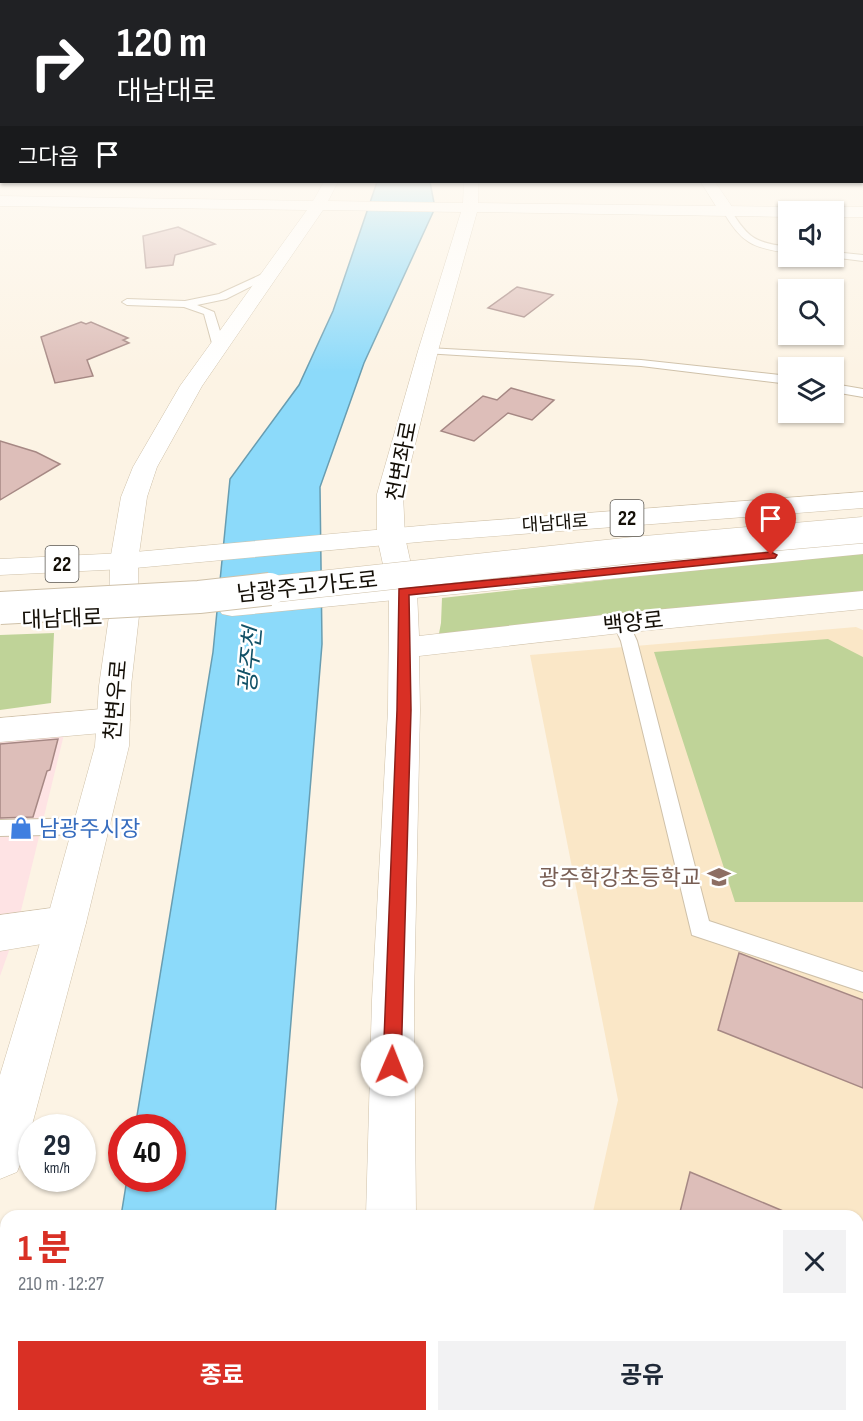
<!DOCTYPE html>
<html lang="ko">
<head>
<meta charset="utf-8">
<style>
	:root { --surface:#fff; --page:#f2f2f3; --text:#1f2937; --muted:#747a83; --accent:#d93025 }
	body { margin:0; font-family:"Sofia Sans Condensed","Noto Sans KR",sans-serif; background:var(--page); color:var(--text); height:100vh; display:flex; flex-direction:column; font-size:22px; white-space:nowrap }
	* { box-sizing:border-box; margin:0 }
	p { font-size:20px; color:var(--muted) }
	.icon { flex:none; width:33px; height:33px; fill:none; stroke:currentColor; stroke-width:2; stroke-linecap:round; stroke-linejoin:round }
	.map { position:relative; flex:1; overflow:hidden }
	.panel { position:absolute; left:0px; top:1210px; width:864px; height:212px; display:flex; flex-direction:column; background:var(--surface); border-radius:18px 18px 0 0; box-shadow:0 2px 4px #0004 }
	.panel>* { flex:none }
	.guide { position:absolute; left:0px; top:0px; width:864px; height:183px; box-shadow:0 2px 4px #0004; background:#202124; color:#fff; overflow:hidden }
	.fabs { position:absolute; left:778px; top:201px; display:grid; gap:12px }
	.fabs a { display:grid; place-items:center; width:66px; height:66px; border-radius:0px; background:var(--surface); box-shadow:0 2px 4px #0004; font-size:30px }
	.speed { position:absolute; left:18px; top:1114px; display:flex; gap:12px; font-size:30px; font-weight:700; text-align:center }
	.speed>* { display:grid; place-content:center; width:78px; height:78px; border-radius:50%; background:var(--surface); box-shadow:0 2px 4px #0004; line-height:1 }
	.speed small { font-size:15px; font-weight:400 }
	.speed .limit { border:9px solid #d22; background:#fff; color:#111 }
	.pin { position:absolute; display:grid; place-items:center; width:51px; height:51px; color:#fff; margin:-62px -26px; border-radius:50% 50% 50% 0; rotate:-45deg; box-shadow:0 0 6px #0007 }
	.pin .icon { rotate:45deg }
	.me { position:absolute; width:66px; margin:-33px; rotate:1deg; stroke-linejoin:round; filter:drop-shadow(0 0 4px #0008) }
	.turn { display:flex; align-items:center; gap:21px; height:126px; padding:0 18px; font-size:27px }
	.turn .icon { width:78px; height:78px; stroke-width:2.5 }
	.turn b { display:block; font-size:42px; line-height:51px }
	.then { display:flex; align-items:center; height:57px; padding:0 18px; background:#0003; gap:12px; font-size:22px }
	.round { display:grid; place-items:center; flex:none; width:63px; height:63px; border-radius:0px; background:var(--page) }
	.headline { display:flex; align-items:center; justify-content:space-between; height:102px; padding:0 18px }
	h1 { font-size:36px; font-weight:700; line-height:45px; color:var(--accent) }
	.button { display:flex; gap:12px; margin-top:auto; padding:12px 18px }
	.button a { flex:1; height:69px; border-radius:0px; background:var(--accent); color:#fff; font-size:24px; font-weight:700; line-height:69px; text-align:center }
	.button a+a { background:var(--page); color:var(--text) }
	.map>svg:first-child { display:block }
	.commercial { fill:#fee3e4 }
	.built { fill:#fae7c7 }
	.green { fill:#bfd398 }
	.water { fill:#8cdafa; stroke:#689db1; stroke-width:1.5 }
	.building { fill:#ddbeb9; stroke:#a68884; stroke-width:1.5 }
	.lines { fill:none; stroke-linecap:round; stroke-linejoin:round }
	.lane-casing { stroke:#cfc1a9; stroke-width:2 }
	.street-casing { stroke:#cfc1a9; stroke-width:1 }
	.secondary-casing { stroke:#cfc1a9; stroke-width:1 }
	.primary-casing { stroke:#cfc1a9; stroke-width:1 }
	.lane { fill:#fff; fill-rule:evenodd }
	.street { fill:#fff; fill-rule:evenodd }
	.secondary { fill:#fff; fill-rule:evenodd }
	.primary { fill:#fff; fill-rule:evenodd }
	.primary-bridge-far1-casing { stroke:#cfc1a9; stroke-width:27; stroke-linecap:butt }
	.primary-bridge-casing { stroke:#cfc1a9; stroke-width:34; stroke-linecap:butt }
	.primary-bridge-far1 { stroke:#fff; stroke-width:26 }
	.primary-bridge { stroke:#fff; stroke-width:32 }
	.route { fill:#d93025; stroke:#8d1f18; stroke-width:1.5 }
	.labels { text-anchor:middle; stroke-width:5; stroke-linejoin:round; paint-order:stroke }
	.far-street-label { font-size:18px; fill:#140f07; stroke:#fff }
	.shield { fill:#fff; stroke:#5a5751; stroke-width:1.5 }
	.shield-label { font-size:21px; font-weight:bold; fill:#140f07 }
	.street-label { font-size:22px; fill:#140f07; stroke:#fff }
	.shop-label { font-size:22px; fill:#366cbe; stroke:#fff; text-anchor:start }
	.education-label { font-size:22px; fill:#785e54; stroke:#fff; text-anchor:end }
	.water-label { font-size:24px; font-style:italic; fill:#115167; stroke:#fff }
</style>
</head>
<body>
<div class="map">
<svg width="863" height="1421" viewBox="0 0 863 1421">
	<rect width="100%" height="100%" fill="#fcf3e4"/>
	<path class="commercial" d="M54,712L69,714L16,931L0,976V719Z"/>
	<path class="built" d="M856,627L863,630V1421H545L546,1416H858V1216H592L618,1100L530,655Z"/>
	<path class="green" d="M863,551V600L437,644L441,623L442,598Z
		M54,633L51,703L0,710V635Z
		M828,639L863,657V902H735L654,652Z"/>
	<path class="water" d="M377,182H430L435,208L364,363L320,487L322,644L275,1216H121L127,1179H172V1128H135L213,652L230,479L299,385L333,311Z
		M88,1416H259V1421H87Z"/>
	<path class="building" d="M178,227L215,244L175,255L173,265L146,268L143,236Z
		M517,287L553,295L524,317L488,308Z
		M81,322L86,324L91,322L128,338L123,340L129,343L87,360L93,376L55,383L41,337Z
		M511,388L554,400L532,420L508,413L474,441L441,431L483,396L497,400Z
		M0,441L36,452L60,464L0,500Z
		M58,739L50,770L47,771L33,817L0,818V744Z
		M739,953L863,1000V1088L718,1030Z
		M690,1172L795,1216H679Z"/>
	<g class="lines">
		<g class="lane-casing">
			<path id="lane" d="M724,209H730C748,238 755,243 789,247V253C753,248 741,243 723,211Z
				M834,252L863,255V261L831,257L834,256Z
				M271,270L276,273L274,275L226,299L197,305L214,312L225,347L219,350L213,347L204,314L184,307L127,305L122,302L127,299L185,301L219,294Z
				M428,348L641,360L789,376V384L641,366L424,353V349Z
				M834,384L863,389V397L834,392Z
				M621,618L627,619L637,641L709,921L863,972V992L692,935L621,641L613,623L615,619Z
				M91,818L98,820L101,826L98,832L91,834L0,836V820Z"/>
		</g>
		<g class="street-casing">
			<path id="street" d="M701,182H715L735,211L733,214H721Z
				M113,708L125,712L130,720L125,728L113,732L0,742V718Z
				M66,906L80,911L86,923L80,935L66,940L0,951V915Z"/>
		</g>
		<g class="secondary-casing">
			<path id="secondary" d="M324,182H338L328,201L463,203L464,182H478V203L795,207L803,212H789V217L477,212L438,351L403,494L405,537L417,592L419,636L621,613L863,591V609L621,633L419,656L420,710L414,1000L416,1216H366L372,1000L388,710L389,592L377,537V494L418,351L461,212L323,210L202,386L157,467L147,497L138,561L139,616L131,686L129,746L86,923L24,1155L17,1172L0,1179V1075L46,923L95,746L99,686L109,616L110,561L121,497L133,467L180,386L307,210L0,206V196L313,201Z
				M834,207H863V217H834V212H826Z
				M360,1416H418V1421H360Z"/>
		</g>
		<g class="primary-casing">
			<path id="primary" d="M863,492V508L430,541L124,569L0,575V559L124,553L430,525Z
				M863,538V554L232,616L222,614L217,607L222,600L232,598Z"/>
		</g>
		<use href="#lane" class="lane"/>
		<use href="#street" class="street"/>
		<use href="#secondary" class="secondary"/>
		<use href="#primary" class="primary"/>
		<g class="primary-bridge-far1-casing">
			<path id="primary-bridge-far1" d="M256,591L634,550L863,530"/>
		</g>
		<g class="primary-bridge-casing">
			<path id="primary-bridge" d="M0,608L199,597L270,589"/>
		</g>
		<use href="#primary-bridge-far1" class="primary-bridge-far1"/>
		<use href="#primary-bridge" class="primary-bridge"/>
	</g>
	<linearGradient id="sky" x2="0" y2="1"><stop stop-color="#83c3ef"/><stop offset="0.47" stop-color="#fefaf3"/><stop offset="1" stop-color="#fefaf3" stop-opacity="0"/></linearGradient>
	<rect width="863" height="372" fill="url(#sky)"/>
	<path class="route" d="M771,552L777,555L775,558L409,595L411,710L401,1065L399,1071L392,1074L385,1071L383,1065L397,710L399,589Z"/>
	<defs>
		<g id="shop-bare" transform="scale(1.8)"><path d="M-5-2.5h2.3a2.7 3.5 0 0 1 5.4 0H5L5.5 6h-11ZM-1.5-2.5h3a1.5 2.3 0 0 0-3 0Z" fill="#3f7fe0" stroke="#fff" stroke-width="2.5" paint-order="stroke"/></g>
		<g id="school-bare" transform="scale(1.8)"><path d="M0-5L7-2L0 1L-7-2ZM-4 1L0 2.5L4 1V4Q0 6-4 4Z" fill="#8d6e63" stroke="#fff" stroke-width="2.5" paint-order="stroke"/></g>
	</defs>
	<g fill-rule="evenodd">
		<use href="#shop-bare" x="21" y="828"/>
		<use href="#school-bare" x="719" y="877"/>
	</g>
	<g class="labels">
		<g class="far-street-label">
			<text transform="translate(555 523) rotate(-4)" y="6">대남대로</text>
		</g>
		<g class="shield">
			<rect x="610.5" y="500" width="33" height="36" rx="4.5"/>
			<rect x="45.5" y="546" width="33" height="36" rx="4.5"/>
		</g>
		<g class="shield-label">
			<text x="627" y="525">22</text>
			<text x="62" y="571">22</text>
		</g>
		<g class="street-label">
			<text transform="translate(401 461) rotate(-79)" y="8">천변좌로</text>
			<text transform="translate(307 586) rotate(-6)" y="8">남광주고가도로</text>
			<text transform="translate(62 618) rotate(-2)" y="8">대남대로</text>
			<text transform="translate(633 622) rotate(-6)" y="8">백양로</text>
			<text transform="translate(115 700) rotate(-85)" y="8">천변우로</text>
		</g>
		<g class="shop-label">
			<text x="39" y="836">남광주시장</text>
		</g>
		<g class="education-label">
			<text x="701" y="885">광주학강초등학교</text>
		</g>
		<g class="water-label">
			<text transform="translate(250 660) rotate(-85)" y="8">광주천</text>
		</g>
	</g>
</svg>
<div class="fabs">
<a><svg class="icon" aria-label="sound" viewBox="0 0 24 24"><path d="M4 9h4l5-4v14l-5-4H4zM17 9q2 3 0 6"/></svg></a>
<a><svg class="icon" aria-label="search" viewBox="0 0 24 24"><circle cx="10" cy="10" r="6"/><path d="M15 15l6 6"/></svg></a>
<a><svg class="icon" aria-label="layers" viewBox="0 0 24 24"><path d="M12 4l9 5-9 5-9-5zM3 14l9 5 9-5"/></svg></a>
</div>
<div class="speed"><div>29<small>km/h</small></div><div class="limit">40</div></div>
<div class="pin" style="left:771px;top:555px;background:#d93025"><svg class="icon" aria-label="arrive" viewBox="0 0 24 24"><path d="M6 21V4h12l-3 4 3 4H6"/></svg></div>
<svg class="me" style="left:392px;top:1065px" viewBox="-20 -20 40 40"><circle r="19" fill="#fff"/><path d="M0-13L10 11 0 6-10 11z" fill="#d93025"/></svg>
<div class="guide">
<div class="turn"><svg class="icon" aria-label="right" viewBox="0 0 24 24"><path d="M7 20v-9h11M14 6l5 5-5 5"/></svg><div><b>120 m</b>대남대로</div></div>
<div class="then">그다음<svg class="icon" aria-label="arrive" viewBox="0 0 24 24"><path d="M6 21V4h12l-3 4 3 4H6"/></svg></div>
</div>
<section class="panel">
<div class="headline"><div><h1>1 분</h1><p>210 m · 12:27</p></div><a class="round"><svg class="icon" aria-label="close" viewBox="0 0 24 24"><path d="M6 6l12 12M18 6L6 18"/></svg></a></div>
<div class="button"><a>종료</a><a>공유</a></div>
</section>
</div>
</body>
</html>
